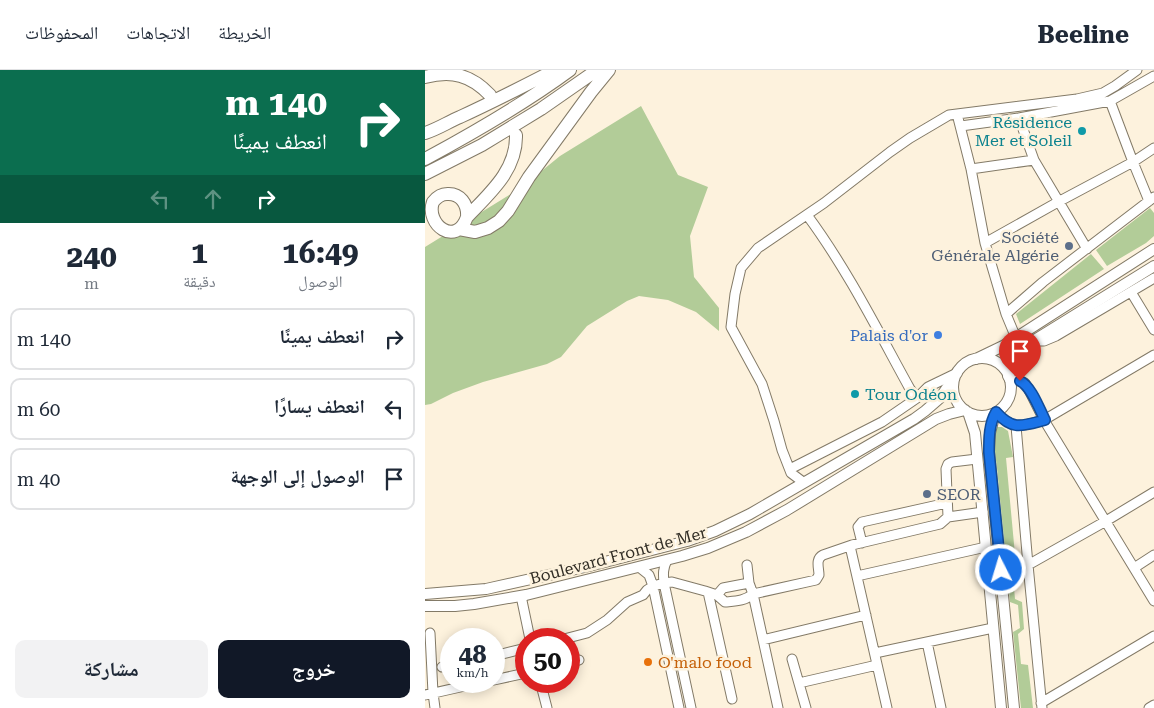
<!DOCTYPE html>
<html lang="ar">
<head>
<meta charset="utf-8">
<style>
	:root { --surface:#fff; --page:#f2f2f3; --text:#1f2937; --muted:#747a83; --line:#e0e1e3; --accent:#111827 }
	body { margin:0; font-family:"Roboto Serif","Noto Naskh Arabic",serif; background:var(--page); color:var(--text); direction:rtl; height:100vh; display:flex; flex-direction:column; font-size:19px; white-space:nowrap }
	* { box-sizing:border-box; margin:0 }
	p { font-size:16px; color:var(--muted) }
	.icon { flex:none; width:28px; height:28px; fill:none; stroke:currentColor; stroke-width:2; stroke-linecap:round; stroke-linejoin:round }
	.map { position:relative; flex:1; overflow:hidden; direction:ltr }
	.sheet { display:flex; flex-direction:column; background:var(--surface); width:425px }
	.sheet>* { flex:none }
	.hud { background:#0b6e4f; color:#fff; overflow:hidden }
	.speed { position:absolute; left:15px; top:558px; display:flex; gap:10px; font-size:25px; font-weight:700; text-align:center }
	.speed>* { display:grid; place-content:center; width:65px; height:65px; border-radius:50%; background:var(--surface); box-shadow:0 2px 12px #0003; line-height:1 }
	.speed small { font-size:12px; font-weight:400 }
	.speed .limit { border:8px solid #d22; background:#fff; color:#111 }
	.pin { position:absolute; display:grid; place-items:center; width:42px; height:42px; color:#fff; margin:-51px -21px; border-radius:50% 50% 50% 0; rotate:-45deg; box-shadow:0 0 5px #0007 }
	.pin .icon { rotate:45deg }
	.me { position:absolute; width:55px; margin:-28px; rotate:355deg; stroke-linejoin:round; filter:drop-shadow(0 0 4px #0008) }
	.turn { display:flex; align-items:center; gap:18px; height:105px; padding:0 15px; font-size:22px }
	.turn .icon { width:65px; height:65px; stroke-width:2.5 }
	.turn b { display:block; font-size:35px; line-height:42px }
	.lanes { display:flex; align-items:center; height:48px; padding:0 15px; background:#0003; justify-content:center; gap:25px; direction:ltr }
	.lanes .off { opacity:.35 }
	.eta { display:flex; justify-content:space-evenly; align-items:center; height:85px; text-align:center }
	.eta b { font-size:30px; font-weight:700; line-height:35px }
	.cta { display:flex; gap:10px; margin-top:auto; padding:10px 15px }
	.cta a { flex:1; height:58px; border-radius:10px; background:var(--accent); color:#fff; font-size:20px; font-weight:700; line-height:58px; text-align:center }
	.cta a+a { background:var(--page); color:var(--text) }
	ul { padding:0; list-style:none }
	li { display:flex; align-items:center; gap:15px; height:62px; margin:0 10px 8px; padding:0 5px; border:2px solid var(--line); border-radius:10px }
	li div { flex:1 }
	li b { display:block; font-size:19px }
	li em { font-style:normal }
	header { display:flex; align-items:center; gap:30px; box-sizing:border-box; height:70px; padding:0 25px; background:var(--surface); border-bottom:1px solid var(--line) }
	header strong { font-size:24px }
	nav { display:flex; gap:28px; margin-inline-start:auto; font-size:18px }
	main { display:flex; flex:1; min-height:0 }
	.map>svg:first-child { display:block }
	.green { fill:#b2cc98 }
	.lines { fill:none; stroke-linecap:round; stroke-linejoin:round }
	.minor-casing { stroke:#837a67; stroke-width:11 }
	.major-casing { stroke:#837a67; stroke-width:12 }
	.highway-casing { stroke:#837a67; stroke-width:14 }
	.minor { stroke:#fff; stroke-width:9 }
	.major { stroke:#fff; stroke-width:10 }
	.highway { stroke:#fff; stroke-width:12 }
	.route-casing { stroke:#114b97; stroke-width:12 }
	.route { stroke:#1a73e8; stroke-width:9 }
	.culture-dot { fill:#0f9aa8; stroke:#fdf2dd; stroke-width:2 }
	.service-dot { fill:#5c6f8a; stroke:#fdf2dd; stroke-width:2 }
	.shop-dot { fill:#3f7fe0; stroke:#fdf2dd; stroke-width:2 }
	.food-dot { fill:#e8710a; stroke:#fdf2dd; stroke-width:2 }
	.labels { text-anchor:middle; stroke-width:5; stroke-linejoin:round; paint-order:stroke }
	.culture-label { font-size:16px; fill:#0d838f; stroke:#fdf2dd; text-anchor:end }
	.service-label { font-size:16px; fill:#4e5e75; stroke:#fdf2dd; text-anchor:end }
	.shop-label { font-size:16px; fill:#366cbe; stroke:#fdf2dd; text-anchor:end }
	.street-label { font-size:16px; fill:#322e26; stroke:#fdf2dd }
	.food-label { font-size:16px; fill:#c56008; stroke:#fdf2dd; text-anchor:start }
</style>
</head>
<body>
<header>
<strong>Beeline</strong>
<nav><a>الخريطة</a><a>الاتجاهات</a><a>المحفوظات</a></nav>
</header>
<main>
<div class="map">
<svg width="729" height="638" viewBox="0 0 729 638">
	<rect width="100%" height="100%" fill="#fdf2dd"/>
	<path class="green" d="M216,36L253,105L283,117L265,166L269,207L294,238V261L271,242L243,230L214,226L202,231L162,256L136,287L122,294L58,312L28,323L6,334L0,335V177L97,117L135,86Z
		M725,138L729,143V166L721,173L682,196L671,180Z
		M666,184L679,199L595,254L591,244Z
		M571,357H577L583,361L588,387L581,388L592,506L588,507L590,529L597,532L599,559L593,564L596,594L603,595L608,638H596L588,562L595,558L593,535L585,532L572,398C570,383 568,371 571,357Z"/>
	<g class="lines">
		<g class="minor-casing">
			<path id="minor" d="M685,31L729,6
				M532,44L652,29L678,23L690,16L712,0
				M594,48L685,31L708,92L724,131
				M536,56L594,48L609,90L546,99
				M609,90L662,179
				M382,145C422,199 453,261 485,319L492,328L503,317L532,303
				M706,222L729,260
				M581,244L560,173L633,132L708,92L729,78
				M591,268L581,244L618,212L729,127
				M608,271H619L631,266L729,208
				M584,309L595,311L600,313L603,318L619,350L729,531
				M571,342C588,361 597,356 619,350L729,285
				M591,356L603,495L617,638
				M365,399L457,352L492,328
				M378,412L366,403L357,380L349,351L337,314L306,257L310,224L316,198L333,178L399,133L465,82L485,68L524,45L532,44L546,99L560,173
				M523,447L521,399L523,394L527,392L552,389
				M437,473L433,457L437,452L522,433
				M425,476L462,638
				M242,490C238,498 238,504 239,513L266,638
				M322,495L324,513
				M603,495L681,451L729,422
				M214,497L224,505L228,516L254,638
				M709,498L729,485
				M432,506L561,477
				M283,522L307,629
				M292,525L298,518L324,513L328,524L353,638
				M96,526L105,569
				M5,563L8,623L10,638
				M139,569L162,563L182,550L202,532L218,525L222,520L228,516L239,513L247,512L280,521L292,525L300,532C310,531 320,531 328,524L391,510L394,505C394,498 390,489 398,485L427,475L515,454L523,447L558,442
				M338,570L441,545
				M502,572L516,638
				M450,583L568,558
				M69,586L101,578
				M367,589L381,638
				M144,593L154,590
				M17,597L26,595
				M69,610L101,603
				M115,611L122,638
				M374,613L452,595
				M0,625L62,611
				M616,633L729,566
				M724,638L729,635"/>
		</g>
		<g class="major-casing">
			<path id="major" d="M528 317a29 29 0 1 1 58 0a29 29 0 1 1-58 0Z
				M551,289L578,276L729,179
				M583,306L595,281L608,271L729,196
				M543,342L550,363L576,638
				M570,343L565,363L564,382L589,638
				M0,524L61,519L164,496L262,471L290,461L325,444L489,349L500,341L515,328L532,303
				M0,536H30L49,534L101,525L257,486L283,478L321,462L362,440L511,349L524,344L540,340"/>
		</g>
		<g class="highway-casing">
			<path id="highway" d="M0,7C27,0 46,5 65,25
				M0,63C13,59 23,52 35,47C68,32 99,16 130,0
				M0,89C50,62 99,34 145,0
				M0,104L57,75L116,39L172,0
				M42,147C43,134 35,123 22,124C16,124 12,127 8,132C0,154 31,178 42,147C65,123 92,100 91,65
				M34,159L50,162L63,158L74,151L83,141L104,107L166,22L184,0"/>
		</g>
		<use href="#minor" class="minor"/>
		<use href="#major" class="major"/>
		<use href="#highway" class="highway"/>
	</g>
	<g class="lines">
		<g class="route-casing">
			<path id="route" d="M576,500L564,382C564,368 564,354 571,342C588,361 597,356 620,350C614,338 606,316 595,311"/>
		</g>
		<use href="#route" class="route"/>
	</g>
	<g class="culture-dot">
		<circle cx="657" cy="61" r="5"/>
		<circle cx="430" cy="324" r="5"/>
	</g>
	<g class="service-dot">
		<circle cx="644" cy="176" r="5"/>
		<circle cx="502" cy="424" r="5"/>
	</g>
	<circle class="shop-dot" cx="513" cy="265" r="5"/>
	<circle class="food-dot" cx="223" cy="592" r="5"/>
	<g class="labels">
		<g class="culture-label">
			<text x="647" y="58">Résidence<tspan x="647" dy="18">Mer et Soleil</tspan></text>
			<text x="440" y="330" text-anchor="start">Tour Odéon</text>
		</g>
		<g class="service-label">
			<text x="634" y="173">Société<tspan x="634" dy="18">Générale Algérie</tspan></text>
			<text x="512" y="430" text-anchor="start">SEOR</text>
		</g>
		<g class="shop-label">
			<text x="503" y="271">Palais d'or</text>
		</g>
		<g class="street-label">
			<text transform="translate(193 485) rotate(-15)" y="6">Boulevard Front de Mer</text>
		</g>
		<g class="food-label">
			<text x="233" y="598">O'malo food</text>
		</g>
	</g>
</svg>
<div class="speed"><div>48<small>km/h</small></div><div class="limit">50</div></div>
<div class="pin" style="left:595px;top:311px;background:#d93025"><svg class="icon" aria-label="arrive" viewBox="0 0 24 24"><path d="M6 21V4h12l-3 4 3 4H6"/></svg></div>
<svg class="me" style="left:576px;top:500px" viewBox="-20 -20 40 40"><circle r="17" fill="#1a73e8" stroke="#fff" stroke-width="3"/><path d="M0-11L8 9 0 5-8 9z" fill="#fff"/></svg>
</div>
<section class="sheet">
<div class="hud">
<div class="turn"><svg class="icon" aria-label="right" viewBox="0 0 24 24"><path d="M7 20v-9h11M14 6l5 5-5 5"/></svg><div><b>140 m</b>انعطف يمينًا</div></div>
<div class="lanes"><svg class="icon off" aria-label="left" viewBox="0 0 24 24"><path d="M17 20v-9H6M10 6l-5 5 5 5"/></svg><svg class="icon off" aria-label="ahead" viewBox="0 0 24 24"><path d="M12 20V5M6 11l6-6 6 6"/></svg><svg class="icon" aria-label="right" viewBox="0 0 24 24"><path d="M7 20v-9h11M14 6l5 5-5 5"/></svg></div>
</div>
<div class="eta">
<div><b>16:49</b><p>الوصول</p></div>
<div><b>1</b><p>دقيقة</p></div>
<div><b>240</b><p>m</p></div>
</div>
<ul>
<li><svg class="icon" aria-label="right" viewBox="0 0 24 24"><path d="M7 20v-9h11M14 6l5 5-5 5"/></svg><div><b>انعطف يمينًا</b></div><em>140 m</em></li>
<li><svg class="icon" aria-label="left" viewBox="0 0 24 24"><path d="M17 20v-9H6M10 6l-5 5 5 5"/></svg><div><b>انعطف يسارًا</b></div><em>60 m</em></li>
<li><svg class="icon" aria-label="arrive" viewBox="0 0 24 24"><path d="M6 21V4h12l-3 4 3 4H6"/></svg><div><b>الوصول إلى الوجهة</b></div><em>40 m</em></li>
</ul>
<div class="cta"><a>خروج</a><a>مشاركة</a></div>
</section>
</main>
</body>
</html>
